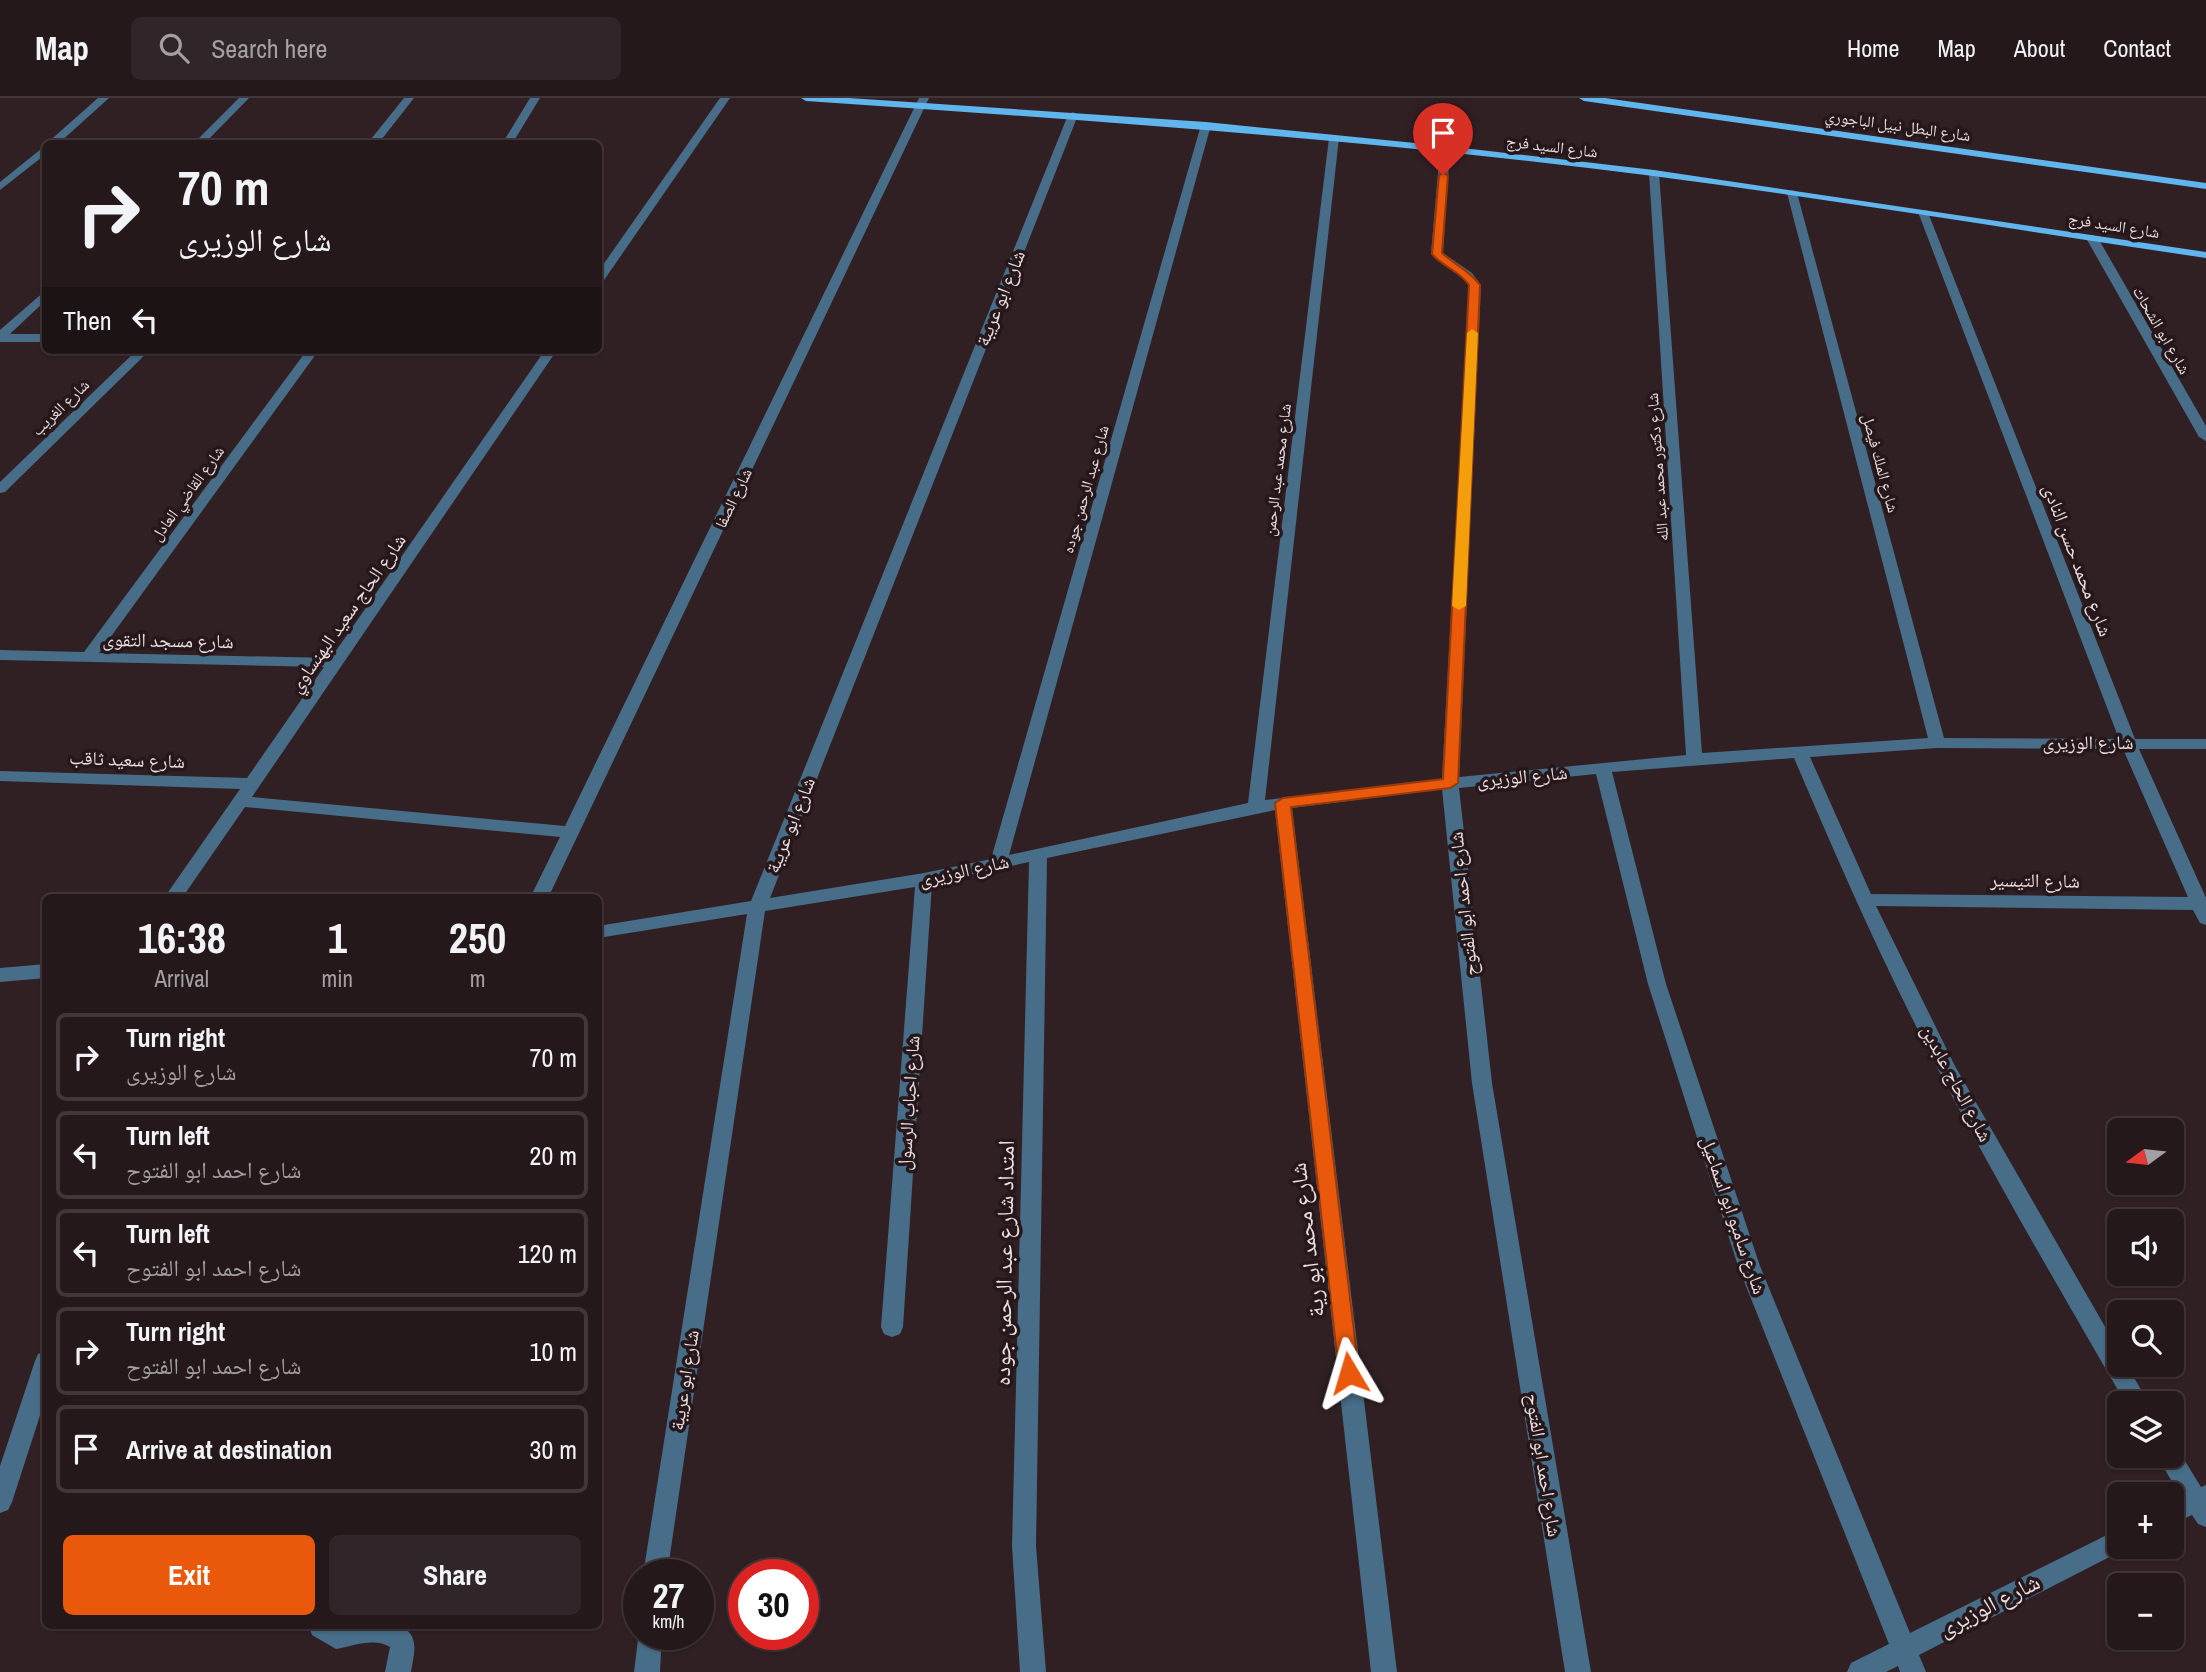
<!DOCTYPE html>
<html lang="en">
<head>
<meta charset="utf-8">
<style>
	:root { --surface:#24181b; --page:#302528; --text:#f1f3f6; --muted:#a3a0a3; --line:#41373a; --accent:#ea580c }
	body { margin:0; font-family:"Archivo Narrow","Noto Naskh Arabic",sans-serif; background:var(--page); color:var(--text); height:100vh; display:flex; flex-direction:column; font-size:26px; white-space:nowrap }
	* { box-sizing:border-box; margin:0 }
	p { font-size:23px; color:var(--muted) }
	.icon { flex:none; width:38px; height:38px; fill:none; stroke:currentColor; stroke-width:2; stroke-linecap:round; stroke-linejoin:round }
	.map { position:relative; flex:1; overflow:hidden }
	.sheet { position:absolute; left:42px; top:796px; width:560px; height:735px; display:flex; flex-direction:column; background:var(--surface); border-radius:10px; box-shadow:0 2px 5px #0004,0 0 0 2px var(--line) }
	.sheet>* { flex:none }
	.hud { position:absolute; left:42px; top:42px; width:560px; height:214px; border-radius:10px; box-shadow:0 2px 5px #0004,0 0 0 2px var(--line); background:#24181b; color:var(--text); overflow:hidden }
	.needle { width:46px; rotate:255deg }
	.fabs { position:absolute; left:2107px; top:1020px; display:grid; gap:14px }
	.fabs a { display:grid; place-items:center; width:77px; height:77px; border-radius:10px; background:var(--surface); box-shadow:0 2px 5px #0004,0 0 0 2px var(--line); font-size:35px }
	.speed { position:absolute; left:623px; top:1461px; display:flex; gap:14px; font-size:35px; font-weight:700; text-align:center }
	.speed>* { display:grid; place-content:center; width:91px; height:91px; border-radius:50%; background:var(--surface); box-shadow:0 2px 5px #0004,0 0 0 2px var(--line); line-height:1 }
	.speed small { font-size:18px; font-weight:400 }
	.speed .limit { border:10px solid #d22; background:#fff; color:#111 }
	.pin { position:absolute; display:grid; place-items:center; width:60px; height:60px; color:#fff; margin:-72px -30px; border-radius:50% 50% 50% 0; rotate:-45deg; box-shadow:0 0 7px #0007 }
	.pin .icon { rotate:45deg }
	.me { position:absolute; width:77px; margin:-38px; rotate:353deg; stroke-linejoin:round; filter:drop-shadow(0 0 5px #0008) }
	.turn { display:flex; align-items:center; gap:24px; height:147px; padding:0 21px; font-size:32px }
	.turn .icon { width:91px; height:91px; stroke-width:2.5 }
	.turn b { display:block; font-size:49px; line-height:60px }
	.then { display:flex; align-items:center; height:66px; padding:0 21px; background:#0003; gap:14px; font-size:26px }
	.eta { display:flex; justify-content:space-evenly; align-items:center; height:119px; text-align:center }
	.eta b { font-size:42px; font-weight:800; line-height:49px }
	.cta { display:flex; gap:14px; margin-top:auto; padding:14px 21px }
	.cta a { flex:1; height:80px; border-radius:10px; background:var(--accent); color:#fff; font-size:28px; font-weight:800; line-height:80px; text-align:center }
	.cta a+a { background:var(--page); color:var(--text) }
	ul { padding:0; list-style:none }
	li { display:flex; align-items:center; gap:21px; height:88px; margin:0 14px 10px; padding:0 7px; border:4px solid var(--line); border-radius:10px }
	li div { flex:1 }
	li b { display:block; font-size:26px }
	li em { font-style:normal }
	header { display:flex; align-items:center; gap:42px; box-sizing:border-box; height:98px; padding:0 35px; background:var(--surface); border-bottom:2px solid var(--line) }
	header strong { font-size:33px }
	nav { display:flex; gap:38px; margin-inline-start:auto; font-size:24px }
	.search { width:490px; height:63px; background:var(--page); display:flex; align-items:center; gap:18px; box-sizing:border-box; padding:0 24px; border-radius:10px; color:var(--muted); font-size:26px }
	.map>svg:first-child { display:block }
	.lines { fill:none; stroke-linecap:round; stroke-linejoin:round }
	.minor { fill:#476d88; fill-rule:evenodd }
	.major { fill:#60b5ec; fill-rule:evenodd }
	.route { fill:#ea580c; stroke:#983908; stroke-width:2 }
	.slow { fill:#f59e0b }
	.labels { text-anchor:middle; stroke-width:7; stroke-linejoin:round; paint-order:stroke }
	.far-street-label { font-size:16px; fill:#e9dee0; stroke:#26171a }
	.street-label { font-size:19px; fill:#e9dee0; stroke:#26171a }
	.near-street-label { font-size:23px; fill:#e9dee0; stroke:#26171a }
</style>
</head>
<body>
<header>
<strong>Map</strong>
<div class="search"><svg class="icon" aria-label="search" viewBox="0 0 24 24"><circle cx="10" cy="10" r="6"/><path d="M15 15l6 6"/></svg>Search here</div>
<nav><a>Home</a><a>Map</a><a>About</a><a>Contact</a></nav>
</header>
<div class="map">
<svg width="2206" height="1574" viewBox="0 0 2206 1574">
	<rect width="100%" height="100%" fill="#302024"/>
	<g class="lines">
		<path class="minor" d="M98,0H109L58,46H46Z
			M239,0H249L204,46H193Z
			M404,0H414L378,46H367Z
			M530,0H540L512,46H502Z
			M720,0H730L602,185L598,186V174Z
			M919,0H929L548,800H530L560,739L245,709L182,800H164L240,691L0,683V673L247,680L324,569L0,562V552L84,554L307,252H319L99,555L331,560L545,252H557L252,699L565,728Z
			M1073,14L1078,17L770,800L924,775L991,761L1201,27L1206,24L1211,27L1009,757L1248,705L1329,40L1334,37L1339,40L1265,702L1442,681L1469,187L1464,180L1431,156L1440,51L1445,48L1450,51L1443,155L1472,175L1481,187L1459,679L1686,657L1649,75L1654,72L1659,75L1702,655L1928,640L1787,95L1792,92L1797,95L1944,640L2119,641L1918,114L1927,112L2135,641H2206V651H2139L2206,800V827L2200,825L2193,812L1876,808L1955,968L2119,1253V1267H2127L2149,1306H2126C2054,1181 1981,1058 1917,930C1872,841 1833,751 1794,660L1612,674L1666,886L1760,1168L1910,1535L2119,1431V1449L2127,1450L1919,1557L1926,1574H1900L1898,1568L1886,1574H1847L1851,1565L1889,1546L1738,1168L1648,886L1596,676L1459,690L1492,985L1591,1574H1565L1472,985L1442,691L1292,710L1397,1574H1371L1275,712L1047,760L1036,1448L1046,1574H1020L1012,1448L1029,764L932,785L903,1229L900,1236L892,1239L884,1236L881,1229L915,789L765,813L667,1477H643L747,816L598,840V828L751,803L1068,17ZM1937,650L2123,651L2188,799L1871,796L1810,659Z
			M46,47V56L0,92V84Z
			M2092,137L2098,140L2206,328V343L2199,339L2086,140Z
			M46,192V202L10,236H46V244H0V232Z
			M137,252H150L5,394L0,395V384Z
			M46,866V880L0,884V870Z
			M46,1253V1299L12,1404L8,1412L0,1415V1368L35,1263L38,1256Z
			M2172,1348L2177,1350L2201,1389L2206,1387V1429L2198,1426L2192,1417L2172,1426V1403L2181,1399L2157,1358H2172Z
			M309,1528H402C420,1540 414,1555 411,1574H385L390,1549C375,1539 352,1548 336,1551L312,1537Z
			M639,1533V1536H662L660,1574H634Z"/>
		<path class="major" d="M801,0H849L1206,24L1445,48L1654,72L2206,154V160C2022,133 1837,102 1653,78C1371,42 1089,22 806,3Z
			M1579,0H1605L2206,85V91L1584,3Z"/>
	</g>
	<path class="route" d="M1443,75L1448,77L1442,155C1455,167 1469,172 1480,187L1458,685L1450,690L1291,709L1359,1275L1356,1282L1349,1284L1342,1282L1339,1275L1275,705L1283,700L1443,681L1469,187C1460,173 1443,169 1432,156L1439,77Z"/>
	<path class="slow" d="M1472,231L1478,235L1466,508L1459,512L1452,508L1467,235Z"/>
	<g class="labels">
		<g class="far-street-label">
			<text transform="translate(1898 27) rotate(8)" y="6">شارع البطل نبيل الباجوري</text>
			<text transform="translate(1552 48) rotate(7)" y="6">شارع السيد فرج</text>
			<text transform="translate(2114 127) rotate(9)" y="6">شارع السيد فرج</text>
			<text transform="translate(2162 232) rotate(60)" y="6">شارع ابو الشحات</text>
			<text transform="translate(60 309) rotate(-44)" y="6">شارع الغريب</text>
			<text transform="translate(1881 365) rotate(75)" y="6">شارع الملك فيصل</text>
			<text transform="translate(1657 369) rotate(-94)" y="6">شارع دكتور محمد عبد الله</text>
			<text transform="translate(1277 372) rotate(-83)" y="6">شارع محمد عبد الرحمن</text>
			<text transform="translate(1085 391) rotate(-74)" y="6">شارع عبد الرحمن جوده</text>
			<text transform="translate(187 395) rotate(-54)" y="6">شارع القاضي العادل</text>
			<text transform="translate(733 400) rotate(-64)" y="6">شارع الصفا</text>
		</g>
		<g class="street-label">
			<text transform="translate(1000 200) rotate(-68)" y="7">شارع ابو عريبة</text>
			<text transform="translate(2078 462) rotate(69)" y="7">شارع محمد حسن النادى</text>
			<text transform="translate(347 515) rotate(-55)" y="7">شارع الحاج سعيد البهنساوي</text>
			<text transform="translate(168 542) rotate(1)" y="7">شارع مسجد التقوى</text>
			<text x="2088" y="651">شارع الوزيرى</text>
			<text transform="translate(127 661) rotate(2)" y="7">شارع سعيد ثاقب</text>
			<text transform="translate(1522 678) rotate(-5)" y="7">شارع الوزيرى</text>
			<text transform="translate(790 727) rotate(-68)" y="7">شارع ابو عريبة</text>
			<text transform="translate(964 772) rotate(-12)" y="7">شارع الوزيرى</text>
			<text transform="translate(2035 782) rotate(1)" y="7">شارع التيسير</text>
			<text transform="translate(1463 806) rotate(-96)" y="7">شارع احمد ابو الفتوح</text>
			<text transform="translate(1957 985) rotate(62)" y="7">شارع الحاج عابدين</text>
			<text transform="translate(908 1005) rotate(-86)" y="7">شارع احباب الرسول</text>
			<text transform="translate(1734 1117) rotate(71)" y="7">شارع سامبو ابو اسماعيل</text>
			<text transform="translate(684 1282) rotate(-81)" y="7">شارع ابو عريبة</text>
			<text transform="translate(1544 1367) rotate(81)" y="7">شارع احمد ابو الفتوح</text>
		</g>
		<g class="near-street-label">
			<text transform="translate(1307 1142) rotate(-97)" y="8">شارع محمد ابو رية</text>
			<text transform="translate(1004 1165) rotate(-89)" y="8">امتداد شارع عبد الرحمن جوده</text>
			<text transform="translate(1989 1507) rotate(-27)" y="8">شارع الوزيرى</text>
		</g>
	</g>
</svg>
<div class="fabs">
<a><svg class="needle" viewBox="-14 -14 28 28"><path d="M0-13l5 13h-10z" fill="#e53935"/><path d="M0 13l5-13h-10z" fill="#a3a0a3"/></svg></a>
<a><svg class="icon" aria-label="sound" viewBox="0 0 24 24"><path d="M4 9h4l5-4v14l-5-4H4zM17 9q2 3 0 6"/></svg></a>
<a><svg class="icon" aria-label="search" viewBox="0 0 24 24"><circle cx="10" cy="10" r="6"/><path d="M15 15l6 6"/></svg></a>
<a><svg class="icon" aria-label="layers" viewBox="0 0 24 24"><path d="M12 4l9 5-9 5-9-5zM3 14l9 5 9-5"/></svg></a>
<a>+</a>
<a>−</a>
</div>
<div class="speed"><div>27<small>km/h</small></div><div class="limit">30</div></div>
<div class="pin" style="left:1443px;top:77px;background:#d93025"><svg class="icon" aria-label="arrive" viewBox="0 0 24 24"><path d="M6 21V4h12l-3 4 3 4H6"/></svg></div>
<svg class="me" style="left:1349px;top:1275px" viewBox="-20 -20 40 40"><path d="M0-17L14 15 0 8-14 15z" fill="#ea580c" stroke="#fff" stroke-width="4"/></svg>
<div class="hud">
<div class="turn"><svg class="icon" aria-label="right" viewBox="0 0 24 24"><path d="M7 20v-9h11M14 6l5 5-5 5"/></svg><div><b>70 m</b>شارع الوزيرى</div></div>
<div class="then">Then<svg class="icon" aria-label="left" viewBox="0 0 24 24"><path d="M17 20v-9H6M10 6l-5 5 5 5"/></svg></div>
</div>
<section class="sheet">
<div class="eta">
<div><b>16:38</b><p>Arrival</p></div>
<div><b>1</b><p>min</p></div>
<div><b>250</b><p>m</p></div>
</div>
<ul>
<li><svg class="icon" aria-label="right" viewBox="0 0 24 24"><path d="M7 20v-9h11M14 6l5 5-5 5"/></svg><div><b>Turn right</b><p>شارع الوزيرى</p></div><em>70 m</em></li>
<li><svg class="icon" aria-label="left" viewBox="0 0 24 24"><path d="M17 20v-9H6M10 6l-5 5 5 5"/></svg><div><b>Turn left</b><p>شارع احمد ابو الفتوح</p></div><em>20 m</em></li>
<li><svg class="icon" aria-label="left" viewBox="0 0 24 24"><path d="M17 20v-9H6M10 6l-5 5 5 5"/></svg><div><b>Turn left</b><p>شارع احمد ابو الفتوح</p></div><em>120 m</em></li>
<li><svg class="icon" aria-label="right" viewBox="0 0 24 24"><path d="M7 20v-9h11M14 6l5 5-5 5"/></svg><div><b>Turn right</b><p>شارع احمد ابو الفتوح</p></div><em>10 m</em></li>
<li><svg class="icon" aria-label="arrive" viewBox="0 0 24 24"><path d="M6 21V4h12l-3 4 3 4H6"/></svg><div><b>Arrive at destination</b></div><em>30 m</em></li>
</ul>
<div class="cta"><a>Exit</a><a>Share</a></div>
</section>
</div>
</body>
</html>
